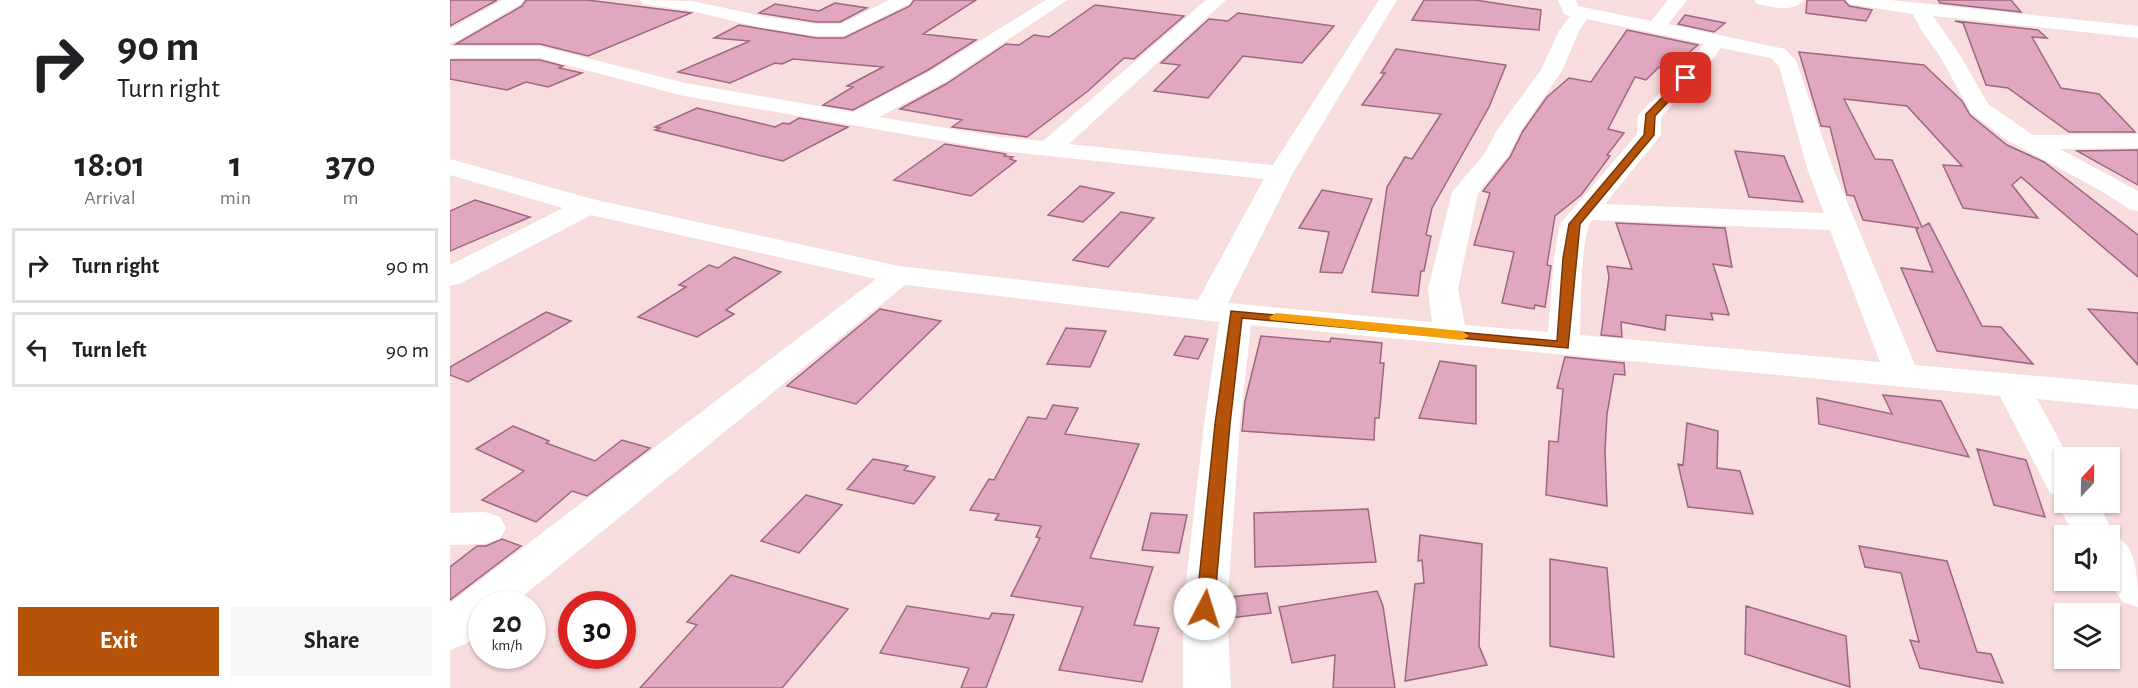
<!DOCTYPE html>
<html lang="en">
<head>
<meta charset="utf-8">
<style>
	:root { --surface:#fff; --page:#f6f6f6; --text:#202124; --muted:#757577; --line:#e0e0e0; --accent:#b45309 }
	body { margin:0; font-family:"Alegreya Sans",sans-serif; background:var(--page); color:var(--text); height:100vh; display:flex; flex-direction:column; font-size:22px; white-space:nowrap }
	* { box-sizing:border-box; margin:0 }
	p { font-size:20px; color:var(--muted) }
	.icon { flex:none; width:33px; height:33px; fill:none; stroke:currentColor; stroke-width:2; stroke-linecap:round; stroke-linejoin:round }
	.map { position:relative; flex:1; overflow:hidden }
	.sheet { display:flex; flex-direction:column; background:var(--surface); width:450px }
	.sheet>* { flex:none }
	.banner { background:#fff; color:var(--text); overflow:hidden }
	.needle { width:39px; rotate:22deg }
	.fabs { position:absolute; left:1604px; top:447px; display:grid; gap:12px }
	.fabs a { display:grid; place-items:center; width:66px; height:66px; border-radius:0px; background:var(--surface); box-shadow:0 2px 4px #0004; font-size:30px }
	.speed { position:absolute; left:18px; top:591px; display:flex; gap:12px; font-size:30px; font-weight:700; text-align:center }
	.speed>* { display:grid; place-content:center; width:78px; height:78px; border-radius:50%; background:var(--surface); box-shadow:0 2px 4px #0004; line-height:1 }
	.speed small { font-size:15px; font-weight:400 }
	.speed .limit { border:9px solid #d22; background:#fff; color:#111 }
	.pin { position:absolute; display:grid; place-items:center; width:51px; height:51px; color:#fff; margin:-26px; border-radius:12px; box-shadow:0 3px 9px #0006 }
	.me { position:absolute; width:66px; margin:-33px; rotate:5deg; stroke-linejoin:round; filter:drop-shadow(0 0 4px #0008) }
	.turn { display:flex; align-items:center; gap:21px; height:126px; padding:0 18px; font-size:27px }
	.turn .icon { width:78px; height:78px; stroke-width:2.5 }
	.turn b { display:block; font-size:42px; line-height:51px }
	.eta { display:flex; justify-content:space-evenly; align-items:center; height:102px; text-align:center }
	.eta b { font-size:36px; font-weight:700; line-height:42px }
	.primary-button { display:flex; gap:12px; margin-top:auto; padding:12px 18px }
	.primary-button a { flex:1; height:69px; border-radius:0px; background:var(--accent); color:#fff; font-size:24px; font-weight:700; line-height:69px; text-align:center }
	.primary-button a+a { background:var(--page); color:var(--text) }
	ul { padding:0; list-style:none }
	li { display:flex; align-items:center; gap:18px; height:75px; margin:0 12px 9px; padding:0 6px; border:3px solid var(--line); border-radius:0px }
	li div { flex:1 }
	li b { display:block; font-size:22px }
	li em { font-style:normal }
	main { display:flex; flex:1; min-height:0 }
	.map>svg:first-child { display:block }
	.building { fill:#e1a7c0; stroke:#9d687f; stroke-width:1.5 }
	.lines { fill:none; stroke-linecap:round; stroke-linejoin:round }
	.minor { fill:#fff; fill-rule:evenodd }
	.route { fill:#b45309; stroke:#753606; stroke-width:1.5 }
	.slow { fill:#f59e0b }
</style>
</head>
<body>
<main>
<section class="sheet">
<div class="banner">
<div class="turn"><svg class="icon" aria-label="right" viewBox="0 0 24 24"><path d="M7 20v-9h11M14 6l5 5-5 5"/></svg><div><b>90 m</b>Turn right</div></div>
</div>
<div class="eta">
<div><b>18:01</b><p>Arrival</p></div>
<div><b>1</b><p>min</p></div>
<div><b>370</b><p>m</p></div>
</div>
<ul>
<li><svg class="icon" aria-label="right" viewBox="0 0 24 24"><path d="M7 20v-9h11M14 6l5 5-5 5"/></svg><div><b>Turn right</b></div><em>90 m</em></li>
<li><svg class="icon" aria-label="left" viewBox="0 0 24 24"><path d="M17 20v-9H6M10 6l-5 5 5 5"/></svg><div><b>Turn left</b></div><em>90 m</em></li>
</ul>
<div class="primary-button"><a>Exit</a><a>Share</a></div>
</section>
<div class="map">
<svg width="1688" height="688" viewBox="0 0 1688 688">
	<rect width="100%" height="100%" fill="#f8dddf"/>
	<path class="building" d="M0,0H47L0,26Z
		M76,0H137L241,13L138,56L90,44H6L72,6Z
		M464,0H526L473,34L526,40L478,70L403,110L373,105L403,87L397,86L433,67L343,59L332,64L325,63L280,83L228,72L300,41L264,38L289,25L366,38H394L460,6Z
		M974,0H1025L1091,10L1089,30L962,20Z
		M1357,0H1394L1399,6L1422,10L1416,21L1356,13Z
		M1488,0H1561L1571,12L1490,3Z
		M385,3L417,8L390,22H366L309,13L325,4L369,11Z
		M645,5L734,16L684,59L674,58L638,91L577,137L502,127L512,120L450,109L496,84L556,44L569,45L584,35L599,37Z
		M788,13L884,26L852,63L793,56L758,98L704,91L730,65L711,63L759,19L778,21Z
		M1235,15L1275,23L1264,32L1228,24Z
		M1505,21L1588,30L1597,38L1582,37L1611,88L1649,94L1685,132H1619L1558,88L1536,85L1513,23Z
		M1177,30L1248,45L1230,60L1223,58L1216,69L1209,67L1196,80L1185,77L1158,129L1174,133L1157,155L1160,156L1131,195L1105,216L1097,265L1101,266L1095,307L1085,305L1084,309L1052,303L1064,252L1024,245L1040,193L1033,191L1060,157L1073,131L1097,97L1119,78L1141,82Z
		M946,49L1056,65L1039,107L982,208L976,235L981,236L974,271H971L968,296L922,292L937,187L955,157L962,159L991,114L912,105L935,73H931Z
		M1349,52L1474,65L1512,101L1520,115L1557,145L1594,162L1688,235V277L1571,177L1562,185L1588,218L1513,208L1493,165L1512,166L1457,106L1394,99L1425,159L1442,160L1472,227L1479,223L1532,326L1551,327L1583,364L1487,351L1451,268L1483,272L1466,229L1469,228L1413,220L1404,196L1397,195L1380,127L1371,126Z
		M0,60H90L113,66L109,68L132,73L98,87L76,82L57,90L0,79Z
		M247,108L325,127L333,123L339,124L349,118L398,127L333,161L205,130L210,128L205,127Z
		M495,144L556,154L554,156L563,157L560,159L566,161L521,196L444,180Z
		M1688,150V185L1627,151Z
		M1285,151L1334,156L1353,202L1299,197Z
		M630,186L664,193L633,222L598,215Z
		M872,190L922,199L892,273L870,272L879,232L849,228Z
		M25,200L80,217L0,251V211Z
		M671,212L704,218L658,267L623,260Z
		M1166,223L1275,228L1282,267L1263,264L1279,315L1261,313L1263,320L1216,315L1215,330L1171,322L1172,337L1151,335L1159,277L1157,266L1182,269Z
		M284,257L331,272L276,310L284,314L247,337L188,317L236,287L229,285L259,265L268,268Z
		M430,309L491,321L406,404L337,386Z
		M1638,309L1688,313V365Z
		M96,312L121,321L18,382L0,375V367Z
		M616,328L656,331L640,367L597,364Z
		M735,336L758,339L748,359L724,355Z
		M811,336L880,342L881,338L932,343L930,363H934L929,418H925L924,440L792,431L795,401Z
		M1115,357L1174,363L1175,375L1164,374L1157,414L1155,450L1157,506L1096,495L1099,441L1108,442L1113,389L1107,388Z
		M990,361L1026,366V424L969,418Z
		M1433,395L1491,401L1519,457L1369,424L1367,398L1442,414Z
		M603,405L628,408L615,434L689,444L640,558L703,567L684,625L709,628L692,682L609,670L633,607L561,596L590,538L586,537L591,526L545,520L549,514L520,510L539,479L544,480L578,417L596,419Z
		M1237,423L1268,431L1267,468L1290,471L1303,514L1238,507L1228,464L1233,465Z
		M63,426L99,441L96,443L145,461L172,440L200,448L137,496L122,491L86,522L32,500L74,471L26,449Z
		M1527,449L1576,460L1595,517L1544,505Z
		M423,459L458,466L454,470L485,477L464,504L397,489Z
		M356,495L392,505L349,553L311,541Z
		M918,509L926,562L805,567L804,513Z
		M701,513L737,515L729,553L692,550Z
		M970,535L1032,544L1029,646L1037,665L955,681L965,584L974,583L972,560L968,561Z
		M52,539L71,546L0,600V567L27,546H36Z
		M1409,546L1497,561L1527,652L1541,654L1553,683L1470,668L1460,640L1469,642L1451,573L1415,567Z
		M1100,559L1157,568L1164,657L1100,646Z
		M281,575L398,609L332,688H190L247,625L237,622Z
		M927,591L933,606L945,688H883L885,655L842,663L829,607Z
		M817,593L821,613L780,618V597Z
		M457,606L539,619L542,613L564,615L536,688H511L519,668L430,653Z
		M1296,606L1396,636L1400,687L1295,654Z"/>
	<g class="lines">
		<path class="minor" d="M52,0H74L71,4L7,41L0,43V29Z
			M190,0L242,1L312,16L366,24H391L439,0H462L459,4L394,36H366L312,28L242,11L199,5L193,4Z
			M596,0H617L495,82L429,117L551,137L593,141L756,0H776L619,144L823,165L929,0H947L843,173L778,303L982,322L978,289L1002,192L1035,153L1047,130L1091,70L1109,31L1120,16L1114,14L1108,0H1126L1128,6L1201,21L1218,0H1237L1218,24L1335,49L1346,61L1383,168L1465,365L1688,385V409L1587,399L1619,458H1614V502H1647L1666,537C1688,546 1688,583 1688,607L1673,602L1657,580H1659V536H1625L1606,502L1609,496L1600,493L1550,396L801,325L790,424L777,609L781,688H733V609L754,424L769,322L455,285L63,604H32V631L16,644L0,650V603L426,279L141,215L11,283L0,286V265L113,208L0,175V159L142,199L449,266L748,300L814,179L551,151L234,96L90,58H0V46H90L235,83L403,112L479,72ZM1137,19L1254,44L1239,64L1192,111L1188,116L1187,134L1110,224L1104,258L1098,332L1015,325L1008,289L1028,193L1058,156L1071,130L1112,71L1129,31ZM1271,48L1321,58L1329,66L1357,168L1374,213L1155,204L1211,135V117L1253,72ZM1142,220L1380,230L1430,362L1130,335C1131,312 1130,235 1142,220Z
			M1304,0H1354C1344,13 1321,7 1307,4Z
			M1396,0H1440L1688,26V38L1483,16L1510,55L1538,104L1583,135L1688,134V148L1610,149L1688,191V211L1679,209L1653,192L1557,140L1521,113L1490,56L1471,30L1463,14L1405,5L1399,4Z
			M35,512L50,517L56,528L50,539L35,544L0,545V513Z"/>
	</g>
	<path class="route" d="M1233,76L1240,78L1205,116L1204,135L1130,224L1118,348L792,318L780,424L764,609L761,615L755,617L748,615L746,609L765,424L781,311L1107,341L1113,258L1119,224L1194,135L1196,114Z"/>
	<path class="slow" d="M826,313L1012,331L1019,336L1012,340L821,320L819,317Z"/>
</svg>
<div class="fabs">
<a><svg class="needle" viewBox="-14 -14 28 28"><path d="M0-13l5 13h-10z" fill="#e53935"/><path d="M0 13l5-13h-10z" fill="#757577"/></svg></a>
<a><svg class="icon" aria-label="sound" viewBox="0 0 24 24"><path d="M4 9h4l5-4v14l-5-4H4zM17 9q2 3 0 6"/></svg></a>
<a><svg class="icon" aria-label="layers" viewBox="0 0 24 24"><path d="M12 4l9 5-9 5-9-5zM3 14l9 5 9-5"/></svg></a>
</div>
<div class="speed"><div>20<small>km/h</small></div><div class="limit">30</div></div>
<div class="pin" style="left:1236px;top:78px;background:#d93025"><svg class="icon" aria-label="arrive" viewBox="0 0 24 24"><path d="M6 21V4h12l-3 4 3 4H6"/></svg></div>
<svg class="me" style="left:755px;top:609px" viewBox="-20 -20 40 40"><circle r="19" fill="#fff"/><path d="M0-13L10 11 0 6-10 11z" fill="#b45309"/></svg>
</div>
</main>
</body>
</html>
